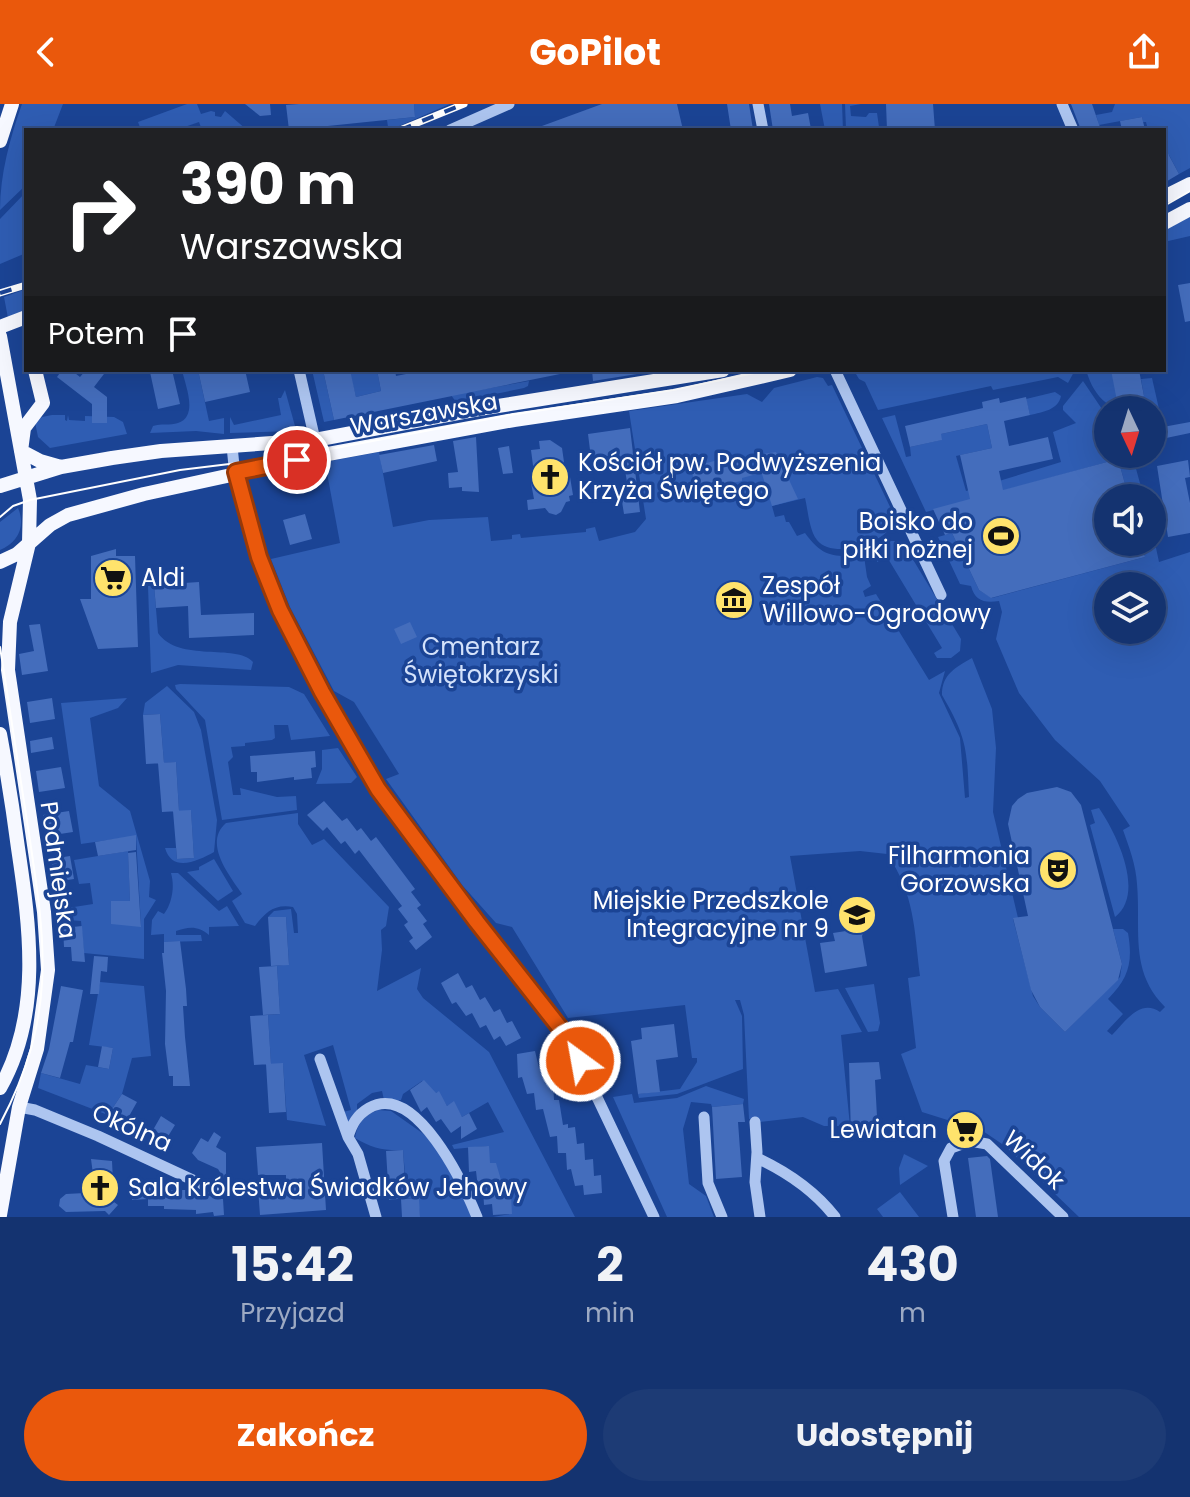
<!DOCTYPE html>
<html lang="pl">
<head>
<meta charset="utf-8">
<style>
	:root { --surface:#143370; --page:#1d3b75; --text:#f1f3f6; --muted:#9daac3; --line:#334e83; --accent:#ea580c }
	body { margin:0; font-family:Poppins,sans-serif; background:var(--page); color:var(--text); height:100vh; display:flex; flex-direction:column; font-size:30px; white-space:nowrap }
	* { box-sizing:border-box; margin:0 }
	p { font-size:26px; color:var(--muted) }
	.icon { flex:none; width:44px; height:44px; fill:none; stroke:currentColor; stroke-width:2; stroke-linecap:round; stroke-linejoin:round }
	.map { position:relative; height:1113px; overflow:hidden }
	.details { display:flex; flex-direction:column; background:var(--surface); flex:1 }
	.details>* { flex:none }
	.guide { position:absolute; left:24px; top:24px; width:1142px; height:244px; border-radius:0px; box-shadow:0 8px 32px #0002,0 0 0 2px var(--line); background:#202124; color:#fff; overflow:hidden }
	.needle { width:52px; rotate:176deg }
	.buttons { position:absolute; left:1094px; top:292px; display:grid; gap:16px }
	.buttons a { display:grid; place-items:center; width:72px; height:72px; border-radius:50%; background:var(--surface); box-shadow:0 8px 32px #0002,0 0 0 2px var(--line); font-size:40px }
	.pin { position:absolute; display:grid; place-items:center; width:68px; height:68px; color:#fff; margin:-34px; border:4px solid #fff; border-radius:50%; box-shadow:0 2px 8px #0007 }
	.me { position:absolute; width:88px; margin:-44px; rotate:328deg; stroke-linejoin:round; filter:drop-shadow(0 0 6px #0008) }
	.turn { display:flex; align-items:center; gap:28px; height:168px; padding:0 24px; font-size:36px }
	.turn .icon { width:104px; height:104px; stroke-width:2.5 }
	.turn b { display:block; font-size:56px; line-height:68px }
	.then { display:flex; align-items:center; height:76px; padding:0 24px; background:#0003; gap:16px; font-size:30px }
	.eta { display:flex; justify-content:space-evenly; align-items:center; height:136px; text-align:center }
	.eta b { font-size:48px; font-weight:700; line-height:56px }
	.cta { display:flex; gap:16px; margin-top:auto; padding:16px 24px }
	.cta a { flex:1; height:92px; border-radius:48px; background:var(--accent); color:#fff; font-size:32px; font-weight:700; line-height:92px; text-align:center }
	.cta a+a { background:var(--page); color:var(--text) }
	header { display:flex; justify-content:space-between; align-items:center; height:104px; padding:0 24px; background:var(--accent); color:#fff; font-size:36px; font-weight:700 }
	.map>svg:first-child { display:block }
	.green { fill:#2f5db3; fill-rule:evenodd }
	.building { fill:#446dbc }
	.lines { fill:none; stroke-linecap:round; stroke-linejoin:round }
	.minor { stroke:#adc5f0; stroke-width:11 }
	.major { stroke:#f6f8ff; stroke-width:14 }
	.tram { stroke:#fff; stroke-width:2 }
	.rail-casing { stroke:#fff; stroke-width:7 }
	.rail { stroke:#1b4495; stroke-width:4; stroke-dasharray:12; stroke-linecap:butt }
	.route-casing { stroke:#983908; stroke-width:20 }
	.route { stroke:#ea580c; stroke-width:14 }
	.labels { text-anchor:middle; stroke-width:7; stroke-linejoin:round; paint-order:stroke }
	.street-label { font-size:24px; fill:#fff; stroke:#1b4495 }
	.poi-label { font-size:24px; fill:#fff; stroke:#1b4495; text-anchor:start }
	.park-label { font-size:24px; fill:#d4e2fb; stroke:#1b4495 }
</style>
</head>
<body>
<header><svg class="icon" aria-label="back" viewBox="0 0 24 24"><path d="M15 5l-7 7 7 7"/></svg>GoPilot<svg class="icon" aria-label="share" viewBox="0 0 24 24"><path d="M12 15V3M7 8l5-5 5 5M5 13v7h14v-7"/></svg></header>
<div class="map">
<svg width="1190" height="1113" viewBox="0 0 1190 1113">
	<rect width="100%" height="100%" fill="#1b4495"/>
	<path class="green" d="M22,0H63L53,26H26V81L0,106C0,70 10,34 22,0Z
		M187,0H197L201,10L211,7L215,8V12L221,13L225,7L247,26H202L199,18L176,26H141L138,18Z
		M414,0H450L390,26H380L388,23L387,16L415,13Z
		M820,0H842L843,26H825Z
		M845,0H861L850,2L851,12L866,13L869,9H877L879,23L846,25Z
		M1115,0H1190V64L1179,70L1169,51L1164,52V26H1148L1146,18H1143L1142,13L1099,21L1096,11L1112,8Z
		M26,88V149L0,160V115Z
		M1190,113V132L1164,138V126Z
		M26,185V207L8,214L4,193Z
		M182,266H198L209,317L224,314V330L196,327L150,329L153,322C161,319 170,322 178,319C199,312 185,281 182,266Z
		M312,266H323L334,316L324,318Z
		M349,266H377L381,287L356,293Z
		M860,266H1050L1051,268L1075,266L1068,279L1058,273L993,286L991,282L878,306L865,278L859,275L856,270Z
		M1086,266H1111L1144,292L1141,275L1152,274L1159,305C1122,311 1098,306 1086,266Z
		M817,273L823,274L828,282L832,281L892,407L894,418C885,440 833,456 817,436C809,426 808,406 805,394L772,402L775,413L784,411L786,418H789L797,432L805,429C824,455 834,452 864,452L867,473L871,482L863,487L865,493L876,490L929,576L945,567L939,589L960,634L965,694L969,693C967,645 967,634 942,591C942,570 955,564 972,554L992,605L996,644L993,708L1018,814L1013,815L1033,892L1040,903L1065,928L1120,873L1122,860L1113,825H1123L1128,829C1133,858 1129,874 1108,895L1123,910L1107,927L1112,931C1125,918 1140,894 1160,908L1165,903C1129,867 1141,826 1137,780C1136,761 1129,743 1123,726L1130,722L1100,677L1055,636L1019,589L996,535L1002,508L999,497C984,499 975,497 971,482L960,480L938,433L952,429L979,486L992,494L1145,453L1141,438H1152V425L1159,458L1190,448V1113H1079L1005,1042L974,1021L957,1019L922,1008L901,950L916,944L908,874L920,872C914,824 915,791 887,750L860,747L790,752L815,888L838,885L862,928L841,931L851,1032L839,1022H824L803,1013L759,1018L758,1014L749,1015L744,911L740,896H735L742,912L743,965L677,990L639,994L638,990L680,985L697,958V954H692L685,901L568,914L512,823L496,819L463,782L386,675L399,670L354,598L334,587L290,503L271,455L340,439L325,358L379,348L393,423L429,416L488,413L491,437L512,435V431L520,430L521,434L586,428V425L595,423L599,437L635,428L646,415L629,307L747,290L762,298L774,284ZM1108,482H1152V526H1108Z
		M529,277L528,282L524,284L456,298L451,291Z
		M1083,277L1108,314V350H1132L1144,394H1129L1118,355L926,408L882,314L895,311L906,353L911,352L910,343L941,336V330L987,320L992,344L956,352L966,387L1061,358L1053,328L1076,319L1063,306V302Z
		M285,286L295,322L292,327L230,329V313L234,321L281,311L278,294H281Z
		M1055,288L1061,292C1058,306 1043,308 1030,311L1026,295Z
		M52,311H65V316L67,317L68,311L69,316L85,317V312L114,313L123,318L127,330L50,344L38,333L35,318L42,313Z
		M18,404C26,422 18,439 0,446V418Z
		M888,437H898L906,444L961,535L960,547L951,554H937L934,549L942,544L887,453L877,458V448Z
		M154,481L158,529C179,559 236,539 253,558L251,566L178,561L151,569L148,482Z
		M180,580L289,583L304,590L330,632L291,636L288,621H274L275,634L272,636L245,639V642L231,643L233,653L228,658L233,691H241L240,684L277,693L296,692L297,706L222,716L205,616L176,585L175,581Z
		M167,582L194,608L201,626L217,716L214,748C198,757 172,769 165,744H176L177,755L194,754L191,707H179L176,658L164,659L160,610L143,611L145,599Z
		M127,594L118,604L90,614L99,682L130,707L150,777L149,793L156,796L144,815V855L84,849L81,817L56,815L55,806L93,800L90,779L79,780L74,756L128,747L130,797L111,798V819L141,822L136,732L81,740L61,599Z
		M338,644L357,673L351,679L316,680L322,665V646Z
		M1099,704C1116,729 1146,789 1115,813L1090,721L1095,719L1091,706Z
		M298,709V720L312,741L324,735L389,803L386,822L381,826L382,846L377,887L421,864L417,885L423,894L489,948L575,1113H493L510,1110L509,1093H503L502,1076H496L494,1059H489L487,1042L454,1045L452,1041L504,1028L488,998L462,1013L453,999L447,1002L438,988L432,991L422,977L403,990L401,996H384L382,987L372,989L357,1000V1009L348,1020L343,1008L351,1006L333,941L304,951L326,1022L287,1016L283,960H271L268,911L280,910L277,862L289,860L286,813H268L274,807L291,805L294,829H298L297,810L293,803C274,800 266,808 255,822L245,819L232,797L242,790C229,771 203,739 226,719Z
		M214,755L233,787L218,797L187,768L199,766V763Z
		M171,769H178L219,807L227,802L239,822L209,823V831C199,822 189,822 176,827V831H201L202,837L164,838V830L151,831L152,816L158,807L164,810C172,799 175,783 171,769Z
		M100,878L144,882L151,952L132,954L122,990L108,1011L38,984L41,969L80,980L86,961L109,965L113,944L89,941Z
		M874,880L880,919L878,927L868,928L845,884Z
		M706,982L744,995L743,1000L712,1003L711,1000L691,998L683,1025L689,1080L706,1092L714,1113H667L613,993L632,990L634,999L677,994Z
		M378,1006L391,1007L435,1038L444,1049L472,1113H420L418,1094H407L403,1046C385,1047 371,1044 355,1034C358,1019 363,1012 378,1006Z
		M904,1050L928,1062L900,1081L899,1064Z
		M900,1088L919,1113H883L877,1105Z"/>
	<path class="building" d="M245,0H270L271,11L260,12Z
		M299,0H414L415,13L289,26L286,1Z
		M602,0H677L683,26H531Z
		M727,0H749L753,26H731Z
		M769,0H790L792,12L808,9L811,25L773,26Z
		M886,0H933L935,26H887Z
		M1071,0H1092L1101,26H1081Z
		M1142,13L1145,26H1122L1120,17Z
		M1164,42L1179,70L1164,79Z
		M1190,179V217L1185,218L1178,181Z
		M62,266H71L80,273L86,266H107L94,283L107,293V319H92V300L57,273Z
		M157,266H172L180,300L158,305L150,268Z
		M198,266H245L250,288L205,298Z
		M323,266H350L356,293L381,287L377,266H395L396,272L426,266H560V270L334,316Z
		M592,266H637V270L593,277Z
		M1111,266H1139L1144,292L1117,297Z
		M1026,293L1030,311L1004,317L1009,342L1048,333L1053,355L999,367L1003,386L1118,355L1129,394H1108V438H1141L1145,453L991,494L979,486L952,429L945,431L933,405L970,395L960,351L992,344L987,320L941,330L942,336L910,343L905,322L983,304L982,298L999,294L1000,299Z
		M1190,318V329L1152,337V325Z
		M630,324L640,408L624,410L620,385L628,384L623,354L612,355L607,352L591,354L588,330Z
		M476,333L479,388L462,387V383L449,384L448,369L458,368L453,337Z
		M550,336L562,344L566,372L570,373L573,391L569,392L570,397L566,398L561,408L556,411L549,409L545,404L528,406L527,396L534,395L531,379L535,377L531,346L540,345L539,337Z
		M434,341L437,357L383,369L379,351Z
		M509,342L513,369L503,370L498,344Z
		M776,348L798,395L772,402L762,370H757L755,351Z
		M722,355L723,357L738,355L757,370L742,374V377L726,380L728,392L693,397L689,378L694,377L691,363Z
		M1188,356L1190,373L1185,374L1190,399V429L1168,433L1157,362Z
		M305,410L312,435L290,441L283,416Z
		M116,445V452H135L138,543L98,545L80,495H91V452Z
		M199,478L201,511L254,509V531L189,534L188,502L156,504L154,481Z
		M410,518L417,533L401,540L394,525Z
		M40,520L48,567L22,571L19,550L34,547L29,521Z
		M52,594L55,615L30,619L27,598Z
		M160,610L164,659L146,660L143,611Z
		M52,633L54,645L31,649L30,637Z
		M315,647L316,663L311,664L312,674L294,676V673L257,678V668H251L250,652Z
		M176,658L179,707L162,708L158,659Z
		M61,663L65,684L39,688L36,667Z
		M1057,683L1071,688L1081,701L1122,860L1118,876L1065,928L1040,903L1031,886L1013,814L1028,812L1008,720L1012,702L1018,695L1027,689Z
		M324,697L342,717L347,714L357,727L361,724L371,737L376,733L415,785L411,788L421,801L417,804L427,817L423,820L432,833L416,846L409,837L413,834L404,821L408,818L398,805L402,802L359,746L355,750L345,737L341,740L327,723L323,727L307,711Z
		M191,706L194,754L177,755L173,707Z
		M69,707L73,728L47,732L43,711Z
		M136,731V746L98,752L95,738Z
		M136,748L141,823L111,820V797H130L128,749Z
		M70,752L74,775L55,778L50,762L52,761L51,755Z
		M268,813H286L289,861L271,862Z
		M82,822L85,858L72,857L71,843H64L63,824Z
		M865,824L862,832L867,862L825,869L820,839L835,837L833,829Z
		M180,837L186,885L187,902H183L185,933L190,982H173V972H169L165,940L166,887L162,849H164V838Z
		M94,852L108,853L107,868L101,867L99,890H90Z
		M277,862L280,910L263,911L259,863Z
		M458,869L466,884L472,881L480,896L485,893L494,908L500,905L507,919L512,917L521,934L506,942L500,932L494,936L486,921L480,924L472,909L466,912L456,898L452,900L441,879Z
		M61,882L83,886L73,938H70L60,974L41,969L49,945Z
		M268,911L271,960L254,961L250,912Z
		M674,920L678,953L656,956L660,988L638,990L631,937L642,935L641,924Z
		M102,942L113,944L109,965L98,963Z
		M535,947L539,964L544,963L545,980L553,979L554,996H559L563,1021L568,1020V1024L575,1023L577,1040L584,1039L585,1056L593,1055L594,1072L601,1071L602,1089L584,1091L583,1081L575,1082L571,1065L567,1066L566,1049H558L557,1032L550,1033L543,1005L536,1006L534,989L527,990L522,973L518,974L517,950Z
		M879,958L881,975L875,976L878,1031L851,1032L849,959Z
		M283,959L286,1008L269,1009L266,960Z
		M424,976L436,989L439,987L447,1002L454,997L462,1013L469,1009L477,1025L461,1035V1022L451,1029L441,1015L436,1018L427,1003L421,1008L410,986Z
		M122,990L137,998L128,1014L121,1011L118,1017L108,1011Z
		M743,1000L745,1018H738L742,1073L716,1075L712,1003Z
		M161,1012L175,1021L167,1034L153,1026Z
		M214,1028L221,1033L216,1043L226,1049V1078L218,1065L198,1056L192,1049L201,1034L208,1038Z
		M322,1039L326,1106L260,1111L258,1084L286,1081V1071H258L256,1043Z
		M489,1042L490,1059H496L501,1076L503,1075L505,1092H511L512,1110L493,1111L492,1100L484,1101L483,1084H478L476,1067L469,1068L468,1043Z
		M403,1046L406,1094L389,1096L386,1047Z
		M987,1052L990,1055L998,1113H976L968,1054Z
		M91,1055L112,1057L114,1098L118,1101L109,1111L105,1107L66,1108L59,1102L60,1095L66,1090L85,1089L94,1078Z
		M148,1078V1082L159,1081V1085L165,1086H186V1089H197L223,1095L224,1111L214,1112L213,1108L196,1110V1106L164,1105V1102H148V1095L132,1096L131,1079Z
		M419,1094L420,1113H402L401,1095Z"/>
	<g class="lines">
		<path class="minor" d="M758,0L763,26
			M1062,0L1073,26
			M450,26L509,0
			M299,266L315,336
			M835,266L941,491
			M232,342L234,362L259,453L280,506L322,588L378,685L575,947L654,1113
			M320,955L348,1033L358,1050L376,1113
			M19,1003L35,1006L98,1032L210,1084L226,1087
			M704,1013L708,1079L722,1113
			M755,1018L757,1048L755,1078L760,1113
			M348,1033C352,1020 357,1011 369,1004C416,977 464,1081 477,1113
			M757,1054C787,1068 814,1086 835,1113
			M953,1113L944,1057L951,1044L970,1037L987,1040L1063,1113"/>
		<path class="major" d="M0,37L12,0
			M1164,93L1190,80
			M1164,119L1190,105
			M0,223L26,213
			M0,232L30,396L29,439L10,518L8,566L44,808L48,866L37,945L19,1003L0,1111
			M35,266L43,299L24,324L21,347L40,357L61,363
			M0,382L61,363L112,354L161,347L315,336L479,305L723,266
			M0,458L17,450L50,421L68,411L144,390L328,350L514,316L677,292L790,266
			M0,630C7,668 13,706 18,744C30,824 42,910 0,984"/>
		<path class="tram" d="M1164,102L1190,87
			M0,413L13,402L30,396L180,366L288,353L510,311L673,286L769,266
			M0,543C9,601 18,659 27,717C45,836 59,908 0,1020"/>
		<g class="rail-casing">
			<path id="rail" d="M400,26L464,0
				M0,189L26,181"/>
		</g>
		<use href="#rail" class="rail"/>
	</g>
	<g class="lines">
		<g class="route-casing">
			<path id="route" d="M297,356L236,368L259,453L280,506L322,588L378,685L477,818L561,925L580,957"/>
		</g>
		<use href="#route" class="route"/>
	</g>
	<defs>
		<g id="church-disc" transform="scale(2)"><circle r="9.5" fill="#ffe36c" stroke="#1b4495"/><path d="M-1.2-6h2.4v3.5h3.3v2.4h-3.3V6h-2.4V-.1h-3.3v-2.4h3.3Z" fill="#111"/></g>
		<g id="stadium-disc" transform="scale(2)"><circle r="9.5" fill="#ffe36c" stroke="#1b4495"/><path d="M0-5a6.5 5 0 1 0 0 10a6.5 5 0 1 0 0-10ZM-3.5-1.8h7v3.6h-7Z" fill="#111"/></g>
		<g id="supermarket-disc" transform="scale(2)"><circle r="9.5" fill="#ffe36c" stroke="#1b4495"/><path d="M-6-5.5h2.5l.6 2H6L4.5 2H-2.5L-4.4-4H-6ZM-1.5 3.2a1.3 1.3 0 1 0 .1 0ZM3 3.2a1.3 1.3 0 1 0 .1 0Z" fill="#111"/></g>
		<g id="museum-disc" transform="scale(2)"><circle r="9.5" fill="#ffe36c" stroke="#1b4495"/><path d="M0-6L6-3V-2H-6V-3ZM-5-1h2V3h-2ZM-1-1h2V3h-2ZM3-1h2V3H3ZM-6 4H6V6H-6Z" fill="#111"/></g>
		<g id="theatre-disc" transform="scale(2)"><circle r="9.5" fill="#ffe36c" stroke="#1b4495"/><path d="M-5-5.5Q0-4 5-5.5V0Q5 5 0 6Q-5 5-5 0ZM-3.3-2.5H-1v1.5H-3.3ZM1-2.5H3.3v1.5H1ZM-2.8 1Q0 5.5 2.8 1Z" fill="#111"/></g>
		<g id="school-disc" transform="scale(2)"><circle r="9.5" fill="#ffe36c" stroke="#1b4495"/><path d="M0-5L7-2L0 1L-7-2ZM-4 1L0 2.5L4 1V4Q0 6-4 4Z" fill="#111"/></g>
	</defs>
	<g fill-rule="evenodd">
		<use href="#church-disc" x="550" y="373"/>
		<use href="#stadium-disc" x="1001" y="432"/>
		<use href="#supermarket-disc" x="113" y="474"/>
		<use href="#museum-disc" x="734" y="496"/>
		<use href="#theatre-disc" x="1058" y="766"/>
		<use href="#school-disc" x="857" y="811"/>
		<use href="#supermarket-disc" x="965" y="1026"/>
		<use href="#church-disc" x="100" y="1084"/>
	</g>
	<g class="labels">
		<g class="street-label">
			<text transform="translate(424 310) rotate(-10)" y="8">Warszawska</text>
			<text transform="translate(58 766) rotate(82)" y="8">Podmiejska</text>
			<text transform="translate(132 1024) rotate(24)" y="8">Okólna</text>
			<text transform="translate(1034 1056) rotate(43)" y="8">Widok</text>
		</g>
		<g class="poi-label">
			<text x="578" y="367">Kościół pw. Podwyższenia<tspan x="578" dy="28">Krzyża Świętego</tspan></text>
			<text x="973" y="426" text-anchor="end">Boisko do<tspan x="973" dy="28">piłki nożnej</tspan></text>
			<text x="141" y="482">Aldi</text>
			<text x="762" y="490">Zespół<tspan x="762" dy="28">Willowo-Ogrodowy</tspan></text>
			<text x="1030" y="760" text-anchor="end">Filharmonia<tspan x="1030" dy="28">Gorzowska</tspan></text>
			<text x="829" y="805" text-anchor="end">Miejskie Przedszkole<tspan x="829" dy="28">Integracyjne nr 9</tspan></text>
			<text x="937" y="1034" text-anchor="end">Lewiatan</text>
			<text x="128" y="1092">Sala Królestwa Świadków Jehowy</text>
		</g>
		<g class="park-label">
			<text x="481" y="551">Cmentarz<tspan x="481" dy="28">Świętokrzyski</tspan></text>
		</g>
	</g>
</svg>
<div class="buttons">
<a><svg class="needle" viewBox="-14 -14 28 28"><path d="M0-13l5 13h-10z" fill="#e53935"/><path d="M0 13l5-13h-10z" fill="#9daac3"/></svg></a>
<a><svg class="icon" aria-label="sound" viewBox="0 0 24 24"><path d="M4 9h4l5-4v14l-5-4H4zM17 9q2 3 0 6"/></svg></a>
<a><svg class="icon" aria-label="layers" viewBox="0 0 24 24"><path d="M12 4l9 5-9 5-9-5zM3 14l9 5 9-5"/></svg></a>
</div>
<div class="pin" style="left:297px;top:356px;background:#d93025"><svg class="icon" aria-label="arrive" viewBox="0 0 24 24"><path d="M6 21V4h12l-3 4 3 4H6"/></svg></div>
<svg class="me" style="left:580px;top:957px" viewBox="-20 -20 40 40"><circle r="17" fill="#ea580c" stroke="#fff" stroke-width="3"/><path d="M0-11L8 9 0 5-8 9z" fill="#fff"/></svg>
<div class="guide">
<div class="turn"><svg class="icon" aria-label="right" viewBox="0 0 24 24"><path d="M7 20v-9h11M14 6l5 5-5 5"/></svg><div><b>390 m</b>Warszawska</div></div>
<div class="then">Potem<svg class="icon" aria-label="arrive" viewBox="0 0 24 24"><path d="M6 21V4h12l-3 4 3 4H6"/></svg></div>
</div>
</div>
<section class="details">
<div class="eta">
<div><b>15:42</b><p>Przyjazd</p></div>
<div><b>2</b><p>min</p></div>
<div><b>430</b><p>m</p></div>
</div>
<div class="cta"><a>Zakończ</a><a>Udostępnij</a></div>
</section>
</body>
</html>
